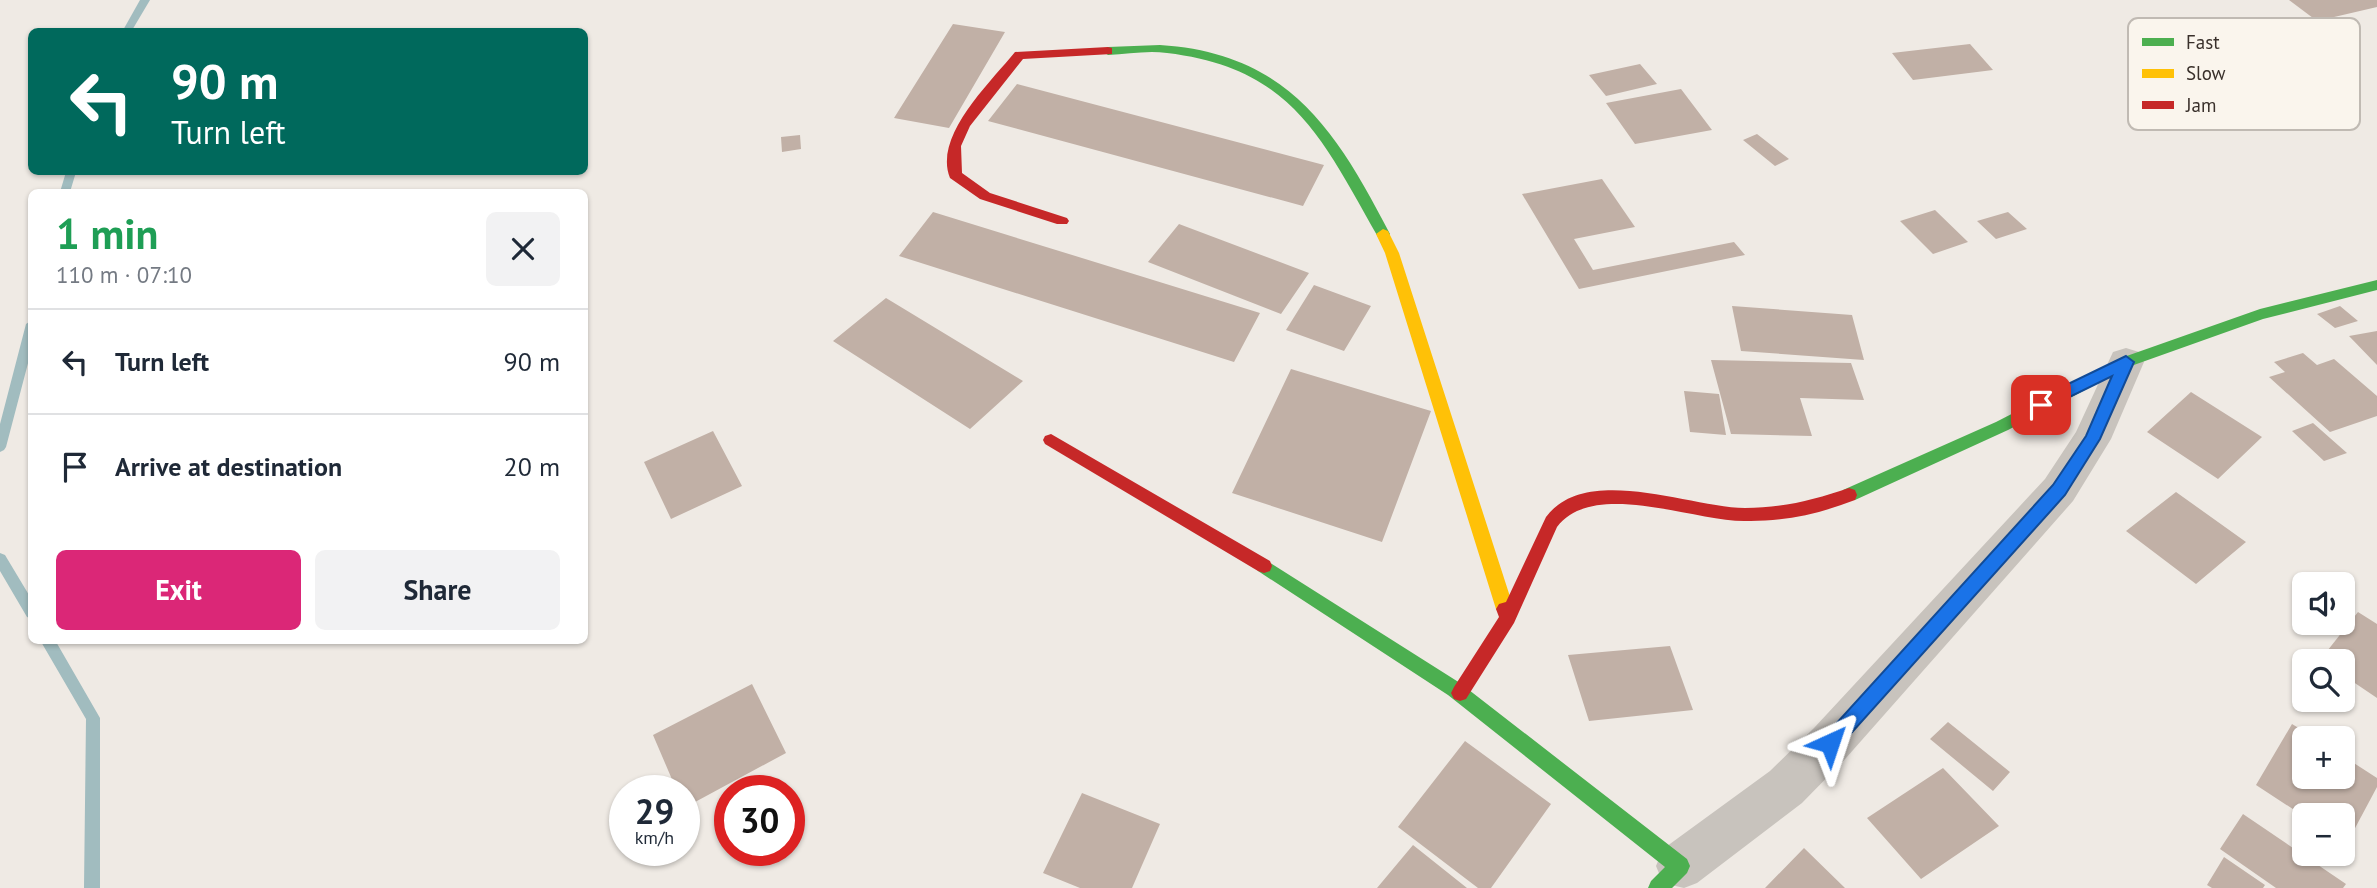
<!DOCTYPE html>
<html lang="en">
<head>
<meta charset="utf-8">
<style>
	:root { --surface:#fff; --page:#f2f2f3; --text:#1f2937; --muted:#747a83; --line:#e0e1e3; --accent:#db2777 }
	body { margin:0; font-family:"PT Sans",sans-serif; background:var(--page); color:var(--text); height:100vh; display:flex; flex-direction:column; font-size:26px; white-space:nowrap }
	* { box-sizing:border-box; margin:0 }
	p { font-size:23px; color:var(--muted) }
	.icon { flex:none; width:38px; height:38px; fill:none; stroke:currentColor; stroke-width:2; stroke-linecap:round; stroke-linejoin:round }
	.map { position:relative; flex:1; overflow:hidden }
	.details { position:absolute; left:28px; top:189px; width:560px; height:455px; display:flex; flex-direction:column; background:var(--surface); border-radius:10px; box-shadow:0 2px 5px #0004 }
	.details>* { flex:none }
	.hud { position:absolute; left:28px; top:28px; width:560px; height:147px; border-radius:10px; box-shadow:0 2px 5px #0004; background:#00695c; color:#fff; overflow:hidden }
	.buttons { position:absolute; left:2292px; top:572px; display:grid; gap:14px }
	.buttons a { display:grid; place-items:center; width:63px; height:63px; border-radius:10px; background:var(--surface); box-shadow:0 2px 5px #0004; font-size:35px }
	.speed { position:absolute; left:609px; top:775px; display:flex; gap:14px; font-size:35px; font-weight:700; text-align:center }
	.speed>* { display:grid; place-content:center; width:91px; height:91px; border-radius:50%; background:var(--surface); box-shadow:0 2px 5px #0004; line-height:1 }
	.speed small { font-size:18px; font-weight:400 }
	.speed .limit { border:10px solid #d22; background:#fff; color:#111 }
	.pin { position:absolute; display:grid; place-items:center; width:60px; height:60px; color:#fff; margin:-30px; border-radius:14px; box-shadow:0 4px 10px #0006 }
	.me { position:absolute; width:77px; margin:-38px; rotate:42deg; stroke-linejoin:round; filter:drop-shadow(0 0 5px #0008) }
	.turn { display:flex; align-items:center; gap:24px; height:147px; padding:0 28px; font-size:32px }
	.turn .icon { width:91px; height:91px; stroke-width:2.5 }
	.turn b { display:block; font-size:49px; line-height:60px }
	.round { display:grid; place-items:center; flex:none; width:74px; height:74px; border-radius:10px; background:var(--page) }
	.overview { display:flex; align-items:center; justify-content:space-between; height:119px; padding:0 28px }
	h1 { font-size:42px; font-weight:800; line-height:52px; color:#1e9e55 }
	.cta { display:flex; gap:14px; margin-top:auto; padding:14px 28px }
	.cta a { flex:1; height:80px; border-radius:10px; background:var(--accent); color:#fff; font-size:28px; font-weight:800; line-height:80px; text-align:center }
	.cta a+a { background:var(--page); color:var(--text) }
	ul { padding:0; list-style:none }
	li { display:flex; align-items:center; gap:21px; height:105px; padding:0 28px; border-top:2px solid var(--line) }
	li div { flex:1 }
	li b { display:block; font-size:26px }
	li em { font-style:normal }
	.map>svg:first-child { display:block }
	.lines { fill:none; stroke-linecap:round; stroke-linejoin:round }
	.stream { fill:#a1bcbf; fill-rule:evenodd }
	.building { fill:#c1b0a6 }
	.street { fill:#c8c3bd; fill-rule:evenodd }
	.fast { fill:#4caf50; fill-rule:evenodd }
	.slow { fill:#ffc107; fill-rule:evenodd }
	.jam { fill:#c62828; fill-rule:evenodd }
	.route { fill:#1a73e8; stroke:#114b97; stroke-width:2 }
	.key { fill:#faf5ed; stroke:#c0bab3; stroke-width:2 }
	.key-label { font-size:19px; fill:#39302b }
</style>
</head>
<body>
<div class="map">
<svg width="2377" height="888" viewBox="0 0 2377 888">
	<rect width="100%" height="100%" fill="#efeae4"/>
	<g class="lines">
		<path class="stream" d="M140,0H150L131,32H122Z
			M66,172H76L70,192H60Z
			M32,320V348L6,447L4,450L0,452V424L26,324Z
			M0,553L5,555L32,600V619L27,617L0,571Z
			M40,640H55L100,718V888H84L86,719Z"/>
	</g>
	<path class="building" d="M2289,0H2377V7L2317,21Z
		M953,24L1005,32L949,128L894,118Z
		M1970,44L1993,70L1913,80L1892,53Z
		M1640,64L1657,84L1606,96L1589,75Z
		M1017,84L1324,165L1303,206L988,121Z
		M1681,89L1712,130L1635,144L1606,103Z
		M1757,134L1789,159L1775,166L1743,140Z
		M800,135L801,149L782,152L781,137Z
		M1602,179L1635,227L1574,239L1593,270L1734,242L1745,255L1579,289L1522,194Z
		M1935,210L1968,242L1933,254L1900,221Z
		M933,212L1260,313L1234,362L899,256Z
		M2008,212L2027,229L1996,239L1977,221Z
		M1179,224L1309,273L1281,314L1148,262Z
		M1314,285L1371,306L1344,351L1286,330Z
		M886,298L1023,381L970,429L833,341Z
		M1732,306L1852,315L1864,360L1741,351Z
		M2340,306L2358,321L2335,328L2317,314Z
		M2377,331V365L2349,336Z
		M2303,353L2317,365L2334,359L2377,396V416L2330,432L2269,377L2285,372L2274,362Z
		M1711,360L1851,363L1864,400L1800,398L1812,436L1731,434Z
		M1291,369L1431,411L1382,542L1232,493Z
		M1684,391L1719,394L1726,435L1690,432Z
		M2191,392L2262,437L2218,479L2147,432Z
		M2313,423L2347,453L2324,461L2292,431Z
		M713,431L742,486L671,519L644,462Z
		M2176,492L2246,542L2196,584L2126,531Z
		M2358,612L2377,624V698L2343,675V662L2320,660Z
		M1670,646L1693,710L1589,721L1568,655Z
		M752,684L786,753L684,808V791H677L653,735Z
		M1948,722L2010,772L1993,791L1930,739Z
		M2292,724L2315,738H2305V777H2343V756L2377,778V787L2346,845L2343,816L2305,817L2256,785Z
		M1465,741L1551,804L1491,888H1478L1398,827Z
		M1943,768L1999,826L1921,879L1867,818Z
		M1082,793L1160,824L1132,888H1080L1043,873Z
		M2243,814L2346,884L2343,888H2276L2220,849Z
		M1413,845L1467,888H1377Z
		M1804,848L1845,888H1765Z
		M2224,857L2265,885L2263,888H2212L2207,885Z"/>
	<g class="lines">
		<path class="street" d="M2126,348L2139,352L2144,362L2111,439L2073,501L1846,758L1802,803L1697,883L1684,888L1663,883L1656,866L1663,849L1770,771L1814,728L2045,479L2076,432L2113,352Z"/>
		<path class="fast" d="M1160,45C1288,53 1336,130 1390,234L1388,237H1378C1322,139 1293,68 1167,53C1148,50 1128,54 1108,55L1102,51L1108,47Z
			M2377,280V290L2263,319L2131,366L2008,430L1855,500H1843L1841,495L1843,490L1996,422L2121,358L2260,309Z
			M1264,559L1460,683L1687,859L1690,866L1687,873L1672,888H1648L1651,881L1665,867L1448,695L1258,571L1256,566L1258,561Z"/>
		<path class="slow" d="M1383,229L1388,231L1399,253L1514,609L1511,614L1505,617L1499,614L1496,609L1385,253L1376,234Z"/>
		<path class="jam" d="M1108,47L1112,48V54L1023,59L970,126L961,146L962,173L990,193L1067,218L1069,221L1067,224H1057L980,199L950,178C933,136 990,83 1015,52Z
			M1051,434L1270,561L1272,566L1270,571L1264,573L1258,571L1045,444L1043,440L1045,436Z
			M1849,488L1855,490L1857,495L1855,500C1819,514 1783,522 1744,521C1693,521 1593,479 1557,527L1514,623L1466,699L1460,701L1454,699L1451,693L1454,687L1499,617L1496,609L1499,604L1506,602L1546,517C1586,463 1689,507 1745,508C1782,508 1814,500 1849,488Z"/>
	</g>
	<path class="route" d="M2126,356L2134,362L2100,439L2065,495L1837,749L1830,752L1824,749L1821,743L1824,737L2053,485L2086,436L2112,376L2041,411L2033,405L2035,400Z"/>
	<rect x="2128" y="18" width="232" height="112" rx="10" class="key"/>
	<rect x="2142" y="38" width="32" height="8" fill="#4caf50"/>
	<rect x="2142" y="69" width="32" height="9" fill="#ffc107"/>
	<rect x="2142" y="101" width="32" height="8" fill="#c62828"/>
	<g class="key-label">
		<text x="2186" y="49">Fast</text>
		<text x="2186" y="80">Slow</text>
		<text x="2186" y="112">Jam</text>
	</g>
</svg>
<div class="buttons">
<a><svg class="icon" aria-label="sound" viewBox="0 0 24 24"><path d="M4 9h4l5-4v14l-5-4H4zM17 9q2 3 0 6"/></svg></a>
<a><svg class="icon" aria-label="search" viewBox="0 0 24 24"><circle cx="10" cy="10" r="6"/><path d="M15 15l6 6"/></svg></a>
<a>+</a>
<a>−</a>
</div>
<div class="speed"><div>29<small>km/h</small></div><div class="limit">30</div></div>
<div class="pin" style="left:2041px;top:405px;background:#d93025"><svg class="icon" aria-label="arrive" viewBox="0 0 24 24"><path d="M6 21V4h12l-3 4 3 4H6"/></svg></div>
<svg class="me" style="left:1830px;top:743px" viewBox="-20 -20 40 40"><path d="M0-17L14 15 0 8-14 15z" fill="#1a73e8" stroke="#fff" stroke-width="4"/></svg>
<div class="hud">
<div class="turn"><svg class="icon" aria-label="left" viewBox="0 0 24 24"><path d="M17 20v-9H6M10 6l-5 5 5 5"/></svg><div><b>90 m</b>Turn left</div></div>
</div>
<section class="details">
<div class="overview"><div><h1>1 min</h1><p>110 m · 07:10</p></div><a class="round"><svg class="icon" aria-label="close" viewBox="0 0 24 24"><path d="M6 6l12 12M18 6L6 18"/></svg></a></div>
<ul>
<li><svg class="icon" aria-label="left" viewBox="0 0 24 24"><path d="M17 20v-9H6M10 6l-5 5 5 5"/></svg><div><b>Turn left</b></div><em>90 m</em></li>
<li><svg class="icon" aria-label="arrive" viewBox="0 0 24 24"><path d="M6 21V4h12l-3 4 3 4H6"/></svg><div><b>Arrive at destination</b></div><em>20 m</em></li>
</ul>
<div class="cta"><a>Exit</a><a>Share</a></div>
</section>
</div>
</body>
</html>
